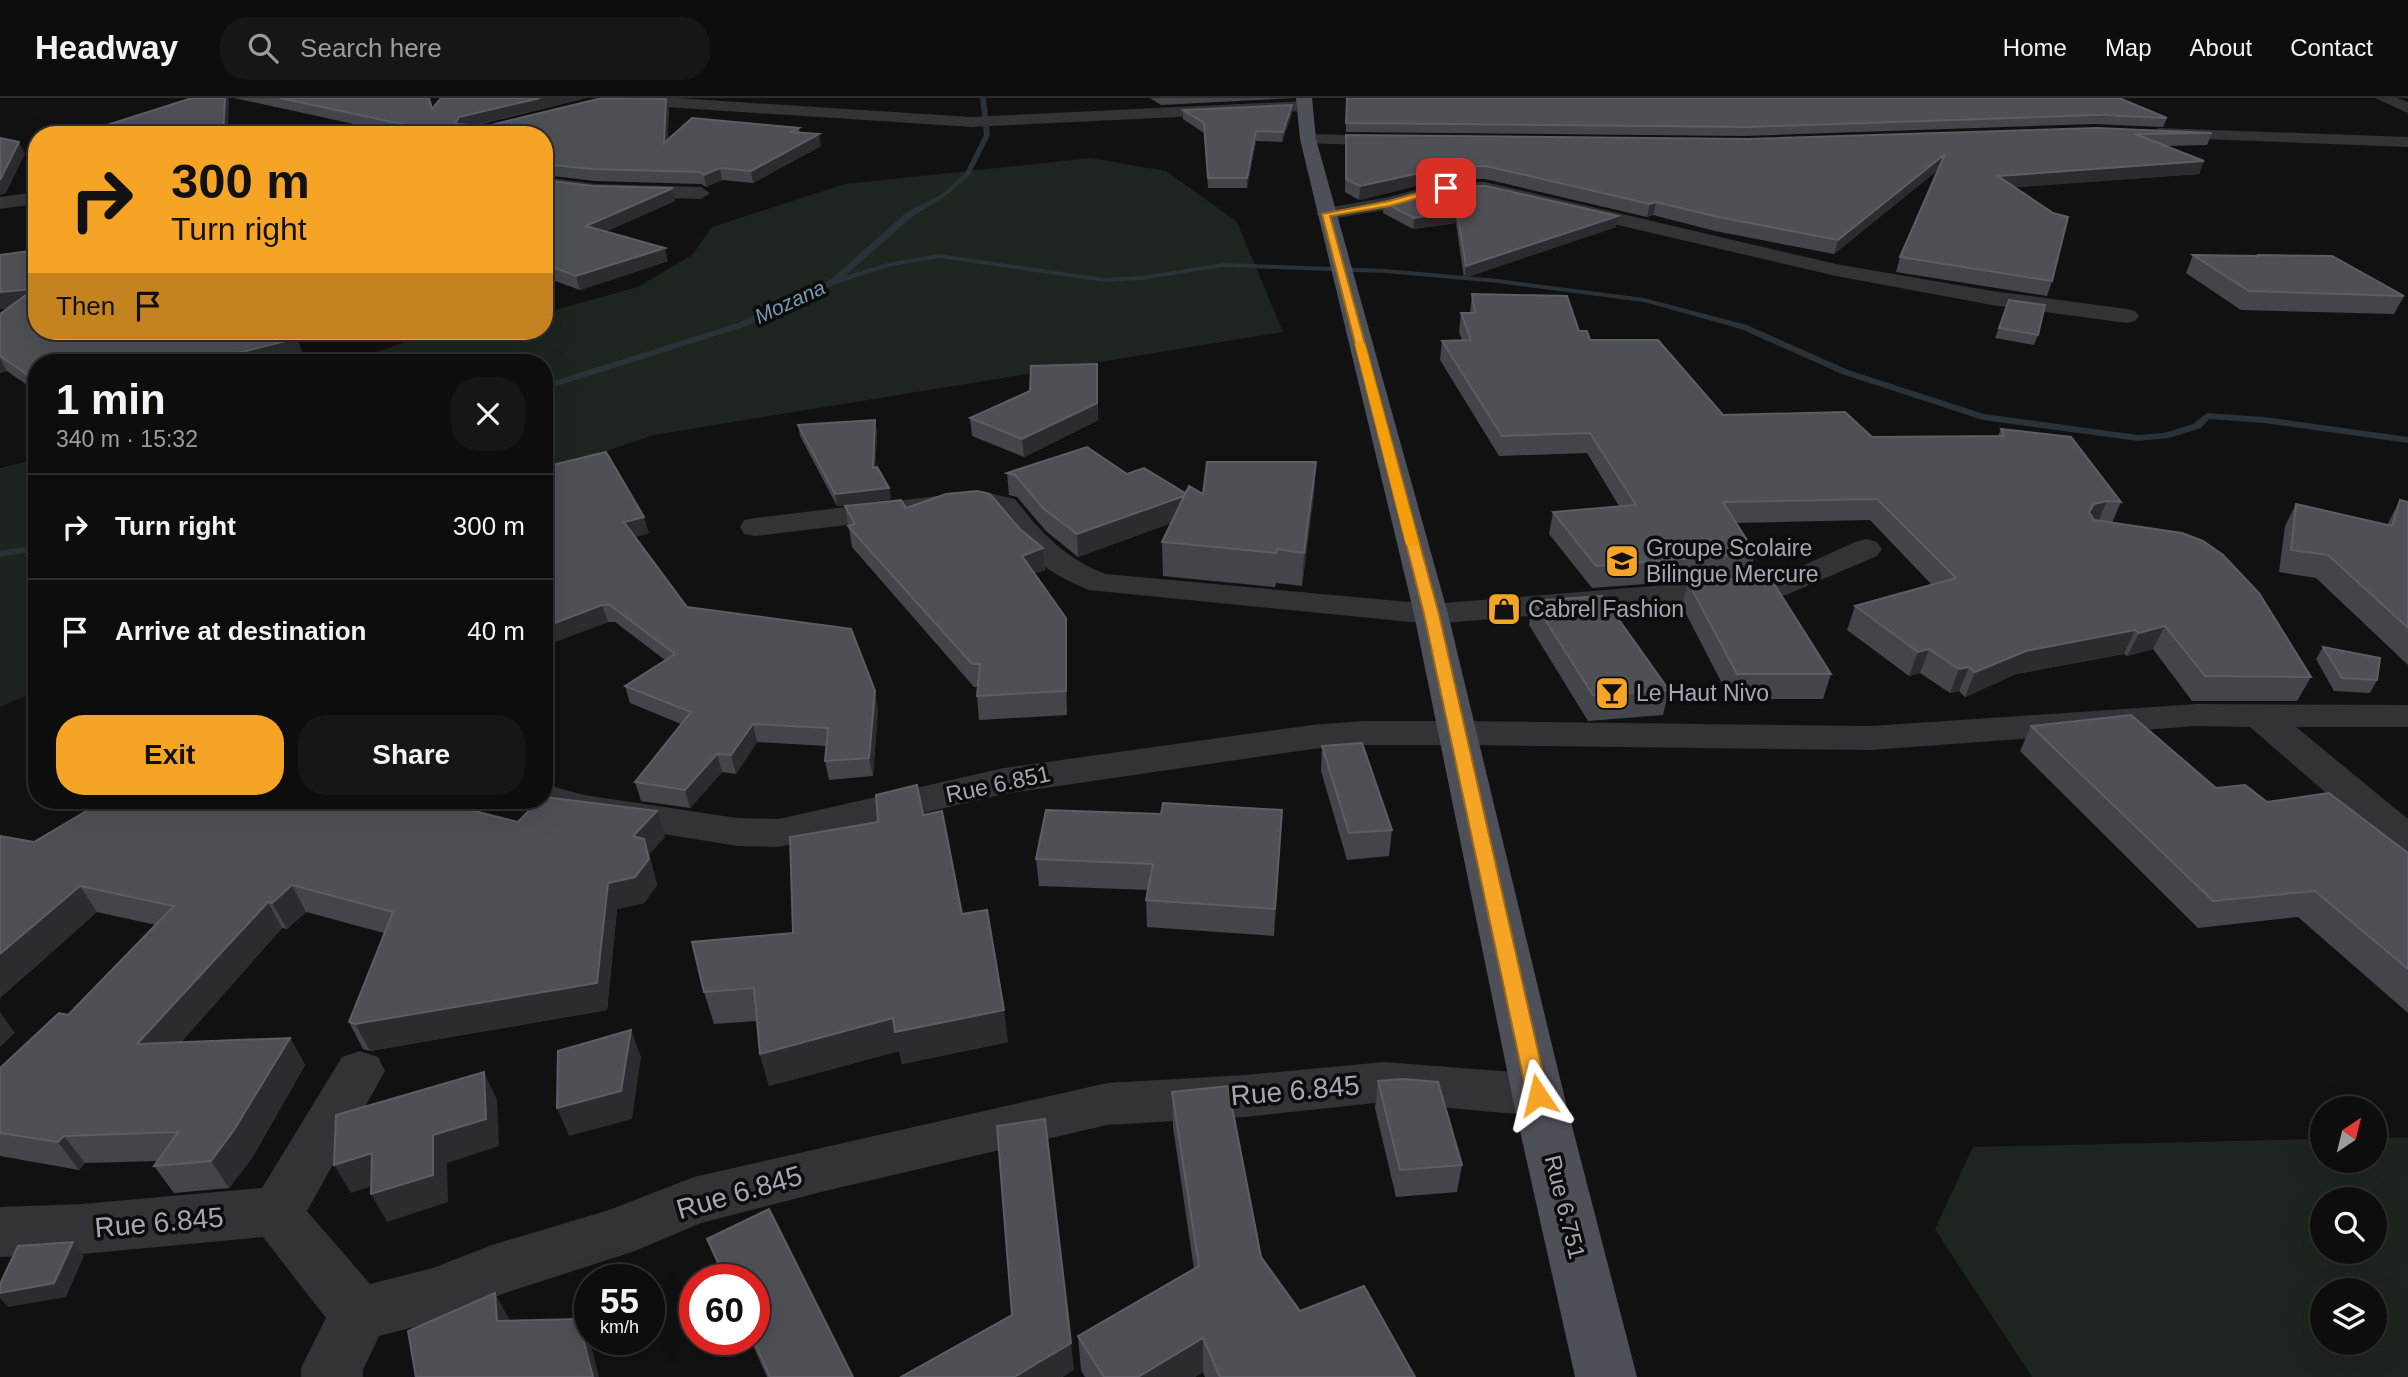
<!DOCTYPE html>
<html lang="en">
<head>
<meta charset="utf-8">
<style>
	:root { --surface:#0d0d0e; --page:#161617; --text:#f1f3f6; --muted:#9a9c9e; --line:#2d2d2e; --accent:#f5a426 }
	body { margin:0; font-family:Arial,sans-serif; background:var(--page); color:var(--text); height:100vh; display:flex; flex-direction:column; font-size:26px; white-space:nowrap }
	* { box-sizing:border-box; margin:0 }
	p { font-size:23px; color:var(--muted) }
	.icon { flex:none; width:38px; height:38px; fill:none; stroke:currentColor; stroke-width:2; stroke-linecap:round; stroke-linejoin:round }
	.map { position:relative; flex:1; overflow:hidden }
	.drawer { position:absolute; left:28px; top:256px; width:525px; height:455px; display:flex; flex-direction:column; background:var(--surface); border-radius:28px; box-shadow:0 7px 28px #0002,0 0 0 2px var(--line) }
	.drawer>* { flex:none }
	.banner { position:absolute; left:28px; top:28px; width:525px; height:214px; border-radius:28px; box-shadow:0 7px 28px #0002,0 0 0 2px var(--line); background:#f5a426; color:#111; overflow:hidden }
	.needle { width:46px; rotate:35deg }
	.tools { position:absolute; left:2310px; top:998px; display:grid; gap:14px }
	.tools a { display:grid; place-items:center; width:77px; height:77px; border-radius:50%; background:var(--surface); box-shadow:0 7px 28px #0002,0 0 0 2px var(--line); font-size:35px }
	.speed { position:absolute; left:574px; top:1166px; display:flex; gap:14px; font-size:35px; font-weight:700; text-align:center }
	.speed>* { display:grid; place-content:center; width:91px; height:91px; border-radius:50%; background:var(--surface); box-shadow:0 7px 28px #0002,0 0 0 2px var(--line); line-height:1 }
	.speed small { font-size:18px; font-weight:400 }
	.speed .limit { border:10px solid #d22; background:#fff; color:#111 }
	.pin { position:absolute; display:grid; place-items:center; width:60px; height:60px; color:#fff; margin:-30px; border-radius:14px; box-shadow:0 4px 10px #0006 }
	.me { position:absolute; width:77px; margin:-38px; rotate:350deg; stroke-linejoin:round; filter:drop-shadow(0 0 5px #0008) }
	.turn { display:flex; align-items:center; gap:24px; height:147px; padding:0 28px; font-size:32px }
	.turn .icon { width:91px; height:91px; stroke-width:2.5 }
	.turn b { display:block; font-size:49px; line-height:60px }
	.then { display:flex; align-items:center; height:66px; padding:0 28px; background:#0003; gap:14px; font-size:26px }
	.round { display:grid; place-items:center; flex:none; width:74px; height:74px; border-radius:28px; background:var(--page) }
	.head { display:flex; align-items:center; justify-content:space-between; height:119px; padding:0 28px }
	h1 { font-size:42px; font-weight:700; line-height:52px }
	.action { display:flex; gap:14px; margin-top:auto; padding:14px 28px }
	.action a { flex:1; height:80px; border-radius:28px; background:var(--accent); color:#111; font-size:28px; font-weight:700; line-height:80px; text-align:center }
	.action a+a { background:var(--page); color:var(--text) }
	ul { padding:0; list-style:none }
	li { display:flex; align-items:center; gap:21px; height:105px; padding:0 28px; border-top:2px solid var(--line) }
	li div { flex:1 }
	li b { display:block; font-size:26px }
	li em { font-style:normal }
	header { display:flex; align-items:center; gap:42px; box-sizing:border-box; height:98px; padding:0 35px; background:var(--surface); border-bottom:2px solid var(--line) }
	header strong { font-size:33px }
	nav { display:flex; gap:38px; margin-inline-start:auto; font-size:24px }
	.search { width:490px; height:63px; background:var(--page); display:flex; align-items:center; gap:18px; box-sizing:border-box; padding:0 24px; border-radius:28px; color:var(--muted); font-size:26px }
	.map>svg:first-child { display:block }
	.green { fill:#1d251e; fill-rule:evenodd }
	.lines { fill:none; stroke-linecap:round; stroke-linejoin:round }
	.stream { fill:#293238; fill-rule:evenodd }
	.street { fill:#323337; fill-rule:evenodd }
	.primary { fill:#4e5057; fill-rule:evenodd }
	.wall { fill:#44454a }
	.shaded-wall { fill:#2b2c2f }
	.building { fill:#4e5055; stroke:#5b5e64; stroke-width:2 }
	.route { fill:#f5a426; stroke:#9f6b19; stroke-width:2 }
	.slow { fill:#f59e0b }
	.labels { text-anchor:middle; stroke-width:7; stroke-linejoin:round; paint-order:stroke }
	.far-water-label { font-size:21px; font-style:italic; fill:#7799b0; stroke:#0c0c0d }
	.poi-label { font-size:23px; fill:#a2a8b4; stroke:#0c0c0d; text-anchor:start }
	.street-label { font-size:23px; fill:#a2a8b4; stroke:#0c0c0d }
	.near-street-label { font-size:28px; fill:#a2a8b4; stroke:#0c0c0d }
</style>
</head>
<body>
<header>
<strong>Headway</strong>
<div class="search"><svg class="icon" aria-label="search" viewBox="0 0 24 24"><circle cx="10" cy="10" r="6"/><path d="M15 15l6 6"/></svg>Search here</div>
<nav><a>Home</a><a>Map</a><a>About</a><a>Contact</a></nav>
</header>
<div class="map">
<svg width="2408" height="1279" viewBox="0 0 2408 1279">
	<rect width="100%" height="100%" fill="#111112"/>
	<path class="green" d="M1091,60L1166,73L1237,124L1283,234L654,337L544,374V264H349L425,237L447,233H544V215L638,189L692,157L712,129L845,86Z
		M37,361V593L0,609V370Z
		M2408,1039V1279H2032L1935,1131L1973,1049L2322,1041V1062H2375V1040ZM2322,1101H2375V1153H2322ZM2322,1192H2375V1244H2322Z"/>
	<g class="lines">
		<path class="stream" d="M980,0H986L990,37L970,77L946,98L913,118L845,178L887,165L939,156L1104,180L1142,178L1223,165L1386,171L1498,181L1644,200L1747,227L1848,272L1984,316L2138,337L2164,335L2193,326L2207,315L2264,319L2408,339V345L2264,325L2209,321L2201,330L2169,340L2138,343L1983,322L1842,276L1741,231L1644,204L1498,185L1386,175L1223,169L1142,182L1104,184L939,160L888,169L836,186L744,229L544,292V286L738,225L830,182L907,114L942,96L965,75L984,37Z
			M37,447V453L0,459V453Z"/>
		<path class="street" d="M597,0H676L971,19L1305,3L1313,8L1305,13L971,29L605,5Z
			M2375,0H2397L2408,4V15Z
			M2158,30L2408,39V49L2152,39L2150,35Z
			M1308,36L1398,38L1406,43L1398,48L1302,45L1300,41L1302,37Z
			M544,79L595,86L701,89L710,95L701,101L595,98L544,91Z
			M1446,84H1485L1836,166L1992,193L2127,211L2135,213L2139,218L2135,223L2127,225L1992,207L1836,178L1485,96H1447L1390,111L1326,122L1316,116L1326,110L1389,99Z
			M37,94V106L0,111V99Z
			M979,393L1015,401C1039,433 1067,462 1106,476L1431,506L1780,478L1855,444L1866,441L1877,444L1882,451L1877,458L1786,497L1431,526L1089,492C1046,476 1020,451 994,414L979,411L755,438L744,436L740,429L744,422L755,420Z
			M2197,606L2408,607V629H2296L2408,721V757L2393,753L2250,629L2197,628L1871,652L1457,647H1363L1312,651L1004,696L779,749L737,748L584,723L530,708L525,702H544V686L584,697L737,720L779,721L1004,670L1312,627L1363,623H1457L1871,628Z
			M360,953L378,959L385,973L307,1113L370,1186L433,1170L492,1147L609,1112L694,1079L1107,985L1245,977L1384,964L1538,976L1556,982L1564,997L1556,1012L1538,1018L1384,1004L1245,1019L1107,1027L825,1093L701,1125L635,1153L502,1196L437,1223L379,1238L363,1272V1279H301V1270L326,1220L263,1139L82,1156L0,1159V1109L82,1106L262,1090L342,959Z"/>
		<path class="primary" d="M1296,0H1312L1316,41L1448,516L1564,997L1637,1279H1575L1512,997L1414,516L1300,41Z"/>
	</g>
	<path class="wall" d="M234,0H429L432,10L586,0L474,28H487L669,11L667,42L799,30L800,35L821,48L753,85L722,82L706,89L701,86L595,83L544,77V37H404Z
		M1150,0H1295L1161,7Z
		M1346,0L2167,20L2163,29L2093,26L1745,38L1346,34Z
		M1183,12L1292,16L1282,44L1256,43L1247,90H1208L1204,35L1183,21Z
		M2212,35L2207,47L2165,48L2204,63L2199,76L2015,89L2052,183L2047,198L1896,174L1900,159L1939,71L1834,156L1715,133L1653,117L1647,119L1485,81H1445L1359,102L1345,94L1346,37L1748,41Z
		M544,82L675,103L606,133L668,163L580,192L547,180H544Z
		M1384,104L1616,129L1464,180L1456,125L1413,131L1383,115Z
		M0,157L37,233L303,256L37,264V294L7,273L0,275V216L8,210L0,211Z
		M2193,157L2257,158V157L2404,198L2394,216L2241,212L2186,175Z
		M1472,196L1579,233L1590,242L1723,317L1872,339L1998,338L2001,331L2121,404L2112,425L2311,579L2297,603H2192L2153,551L2127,558L2124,556L2016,576L1965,599L1959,593L1950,595L1920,575L1909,578L1847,532L1855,508L1932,487L1870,422L1736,425L1755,455L1749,478L1592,490L1549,436L1553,414L1619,408L1587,355L1499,358L1440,262L1442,243L1462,242L1459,234L1461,215H1470Z
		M2009,202L2038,237L2034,247L1995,240Z
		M1098,284V322L1024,359L972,338L970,320Z
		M798,327L877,333L875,369L889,390L891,401L837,408L800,338Z
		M1316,364L1314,396L1302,488L1276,485L1275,489L1163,478L1162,444L1171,425L1078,459L1046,433L1017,399L1009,397L1007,375L1127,376L1185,395L1203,396Z
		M544,369L649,435L635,439L687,509L878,611L873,678L829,682L825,663L826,648L757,644L736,676L722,674L690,710L641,703L635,684L681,626L630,605L625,588L665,562L615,524H608L544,548Z
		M2400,402L2408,404V567L2316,480L2279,474L2285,428L2296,406L2387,427Z
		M845,408L906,410L1020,431L1043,450L1045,472L1035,475L1067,542V617L979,622L977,598L978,589H974L852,449Z
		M1688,484L1831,576L1823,601H1730L1682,508Z
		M1533,503L1669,592L1663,617L1588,623L1529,527Z
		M2323,549L2377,582L2370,595L2334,593L2316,561Z
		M2031,628L2216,690L2267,704L2408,755V915L2298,819L2198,830L2020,653Z
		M1322,648L1392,732L1389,758L1347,762L1321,673Z
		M256,709L450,712L518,724L665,739L649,756L657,787L644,805L617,811L607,912L370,953L363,951L349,924L384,835L306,814L287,831L282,830L181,944L290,940L305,967L252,1060L229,1090L174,1095L154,1068L158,1063L85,1065L79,1072L0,1058V970L68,917L156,827L97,814L0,900V738L34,744Z
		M1282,712L1274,838L1147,829L1146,802L1148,792L1039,788L1036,761L1161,716Z
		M923,717L962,816L1008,944L902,966L899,953L769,988L760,956L757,923L714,926L704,894L793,835Z
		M1378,983L1462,1067L1457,1094L1396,1099L1375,1010Z
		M1172,994L1261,1159L1300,1213L1415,1279H1205L1203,1274L1195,1279H1085L1081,1272L1078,1238L1194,1171L1173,1029Z
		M769,1111L853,1279H767L750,1241H754V1181H723L707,1141Z"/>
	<path class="shaded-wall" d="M225,0H229L228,37H223Z
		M540,0H586L462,30L455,26L459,19Z
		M666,1L669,11L667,57L664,45Z
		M1292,7V16L1282,44L1283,34Z
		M1256,33V43L1247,90V80Z
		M819,36L821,48L753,85L751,73Z
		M19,44L25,56L6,95L0,97V82Z
		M1945,56L1942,69L1834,156L1838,142Z
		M2204,63L2199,76L1994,91L1998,78Z
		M1447,69L1445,81L1359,102L1360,88Z
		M720,70L722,82L706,89L704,77Z
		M673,90L675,103L590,141L586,128Z
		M1656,104L1653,117L1647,119L1650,106Z
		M1457,113L1456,125L1413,131L1414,120Z
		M1618,118L1616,129L1464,180L1466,168Z
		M665,150L668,163L580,192L576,178Z
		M34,191L37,207L0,211V194Z
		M297,240L303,256L272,264H203Z
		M0,260L7,273L0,275Z
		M1097,266L1098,322L1024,359L1022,341Z
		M875,322L877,333L875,382L873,370Z
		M1316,364L1314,396L1302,488L1304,455Z
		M889,390L891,401L837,408L835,396Z
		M1188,397V419L1078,459L1077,436Z
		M2107,403L2098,424L2085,427L2089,414L2094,406Z
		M644,419L649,435L629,441L624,424Z
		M1043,450L1045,472L1024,479L1022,458Z
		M602,507L608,524L544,548V529Z
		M1066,520L1067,542V617L1066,593Z
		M2165,528L2153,551L2127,558L2139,535Z
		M2135,532L2124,556L2016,576L1965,599L1975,574L2026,553Z
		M1929,551L1920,575L1909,578L1918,554Z
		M1969,569L1959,593L1950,595L1959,571Z
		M875,593L878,611L873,678L869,660Z
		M753,626L757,644L736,676L731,657Z
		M717,656L722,674L690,710L685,692Z
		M1282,712L1281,738L1274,838L1275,811Z
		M657,713L665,739L649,756L657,787L644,805L617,811L607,912L370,953L355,926L608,785L633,738Z
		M292,787L306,814L287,831L272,805Z
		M80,788L97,814L0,900V856Z
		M268,804L282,830L156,973L137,946Z
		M1004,912L1008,944L902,966L899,953L769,988L760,956L893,920Z
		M0,914L15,935L0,949Z
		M631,932L641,959L632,1021L569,1038L557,1010Z
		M290,940L305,967L252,1060L229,1090L211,1063Z
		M484,974L497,1002L499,1048L447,1065L448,1104L387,1124L371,1096L433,1037Z
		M64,1038L85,1065L79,1072L58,1044Z
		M372,1055L388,1083L351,1095L334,1067Z
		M73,1144L84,1158L66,1199L8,1209L0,1200V1195Z
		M495,1195L509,1221L511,1249L497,1223Z
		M578,1221L591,1247L599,1279H593Z
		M1203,1240V1274L1195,1279H1138Z
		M1071,1245L1074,1272L1063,1279H1014Z"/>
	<path class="building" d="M192,0H225L223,37H91L85,34Z
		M280,0H429L432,11L441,0H540L459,19L455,26L487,28L602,0L666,1L664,45L692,20L799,30L791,34L819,36L751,73L720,70L704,77L699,74L592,71L544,66V37H430L439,34Z
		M1347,0H2119L2167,20L2096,17L1747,29L1346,25Z
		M1292,7L1283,34L1256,33L1247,80H1208L1204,25L1183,12Z
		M2097,30L2212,35L2135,36L2204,63L1998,78L2053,115L2068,119L2052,183L1900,159L1945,56L1838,142L1718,119L1656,104L1650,106L1486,68L1447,69L1360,88L1346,81V37L1748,41Z
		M0,40L19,44L0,82Z
		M544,82L592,88L673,90L586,128L665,150L576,178L544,166Z
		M1448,88H1486L1618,118L1466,168L1457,113L1414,120L1384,104Z
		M37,152V233H287L297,240L203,264H37V283L0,258V216L34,191L0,194V157Z
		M2193,157L2259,158L2257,157L2332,158L2404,198L2249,193Z
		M1472,196L1567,198L1579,233H1587L1590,242H1658L1723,317L1845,314L1872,339L2004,338L2001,331L2071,339L2121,404L2107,403L2094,406L2089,414L2094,422L2182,435L2203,443L2223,457L2259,495L2311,579L2205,578L2165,528L2139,535L2135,532L2026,553L1975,574L1969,569L1959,571L1929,551L1918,554L1855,508L1956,480L1877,401L1723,404L1755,455L1596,468L1553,414L1636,407L1590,335L1502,338L1442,243L1471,242L1461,215H1475Z
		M2009,202L2045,207L2038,237L1999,230Z
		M1097,266V305L1022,341L970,320L1030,293L1031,268Z
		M875,322L873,370L877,369L889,390L835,396L798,327Z
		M1087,349L1127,376L1144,370L1185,395L1184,398L1077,436L1044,411L1015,377L1007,375Z
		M606,354L644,419L624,424L687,509L851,531L875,593L869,660L825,663L828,630L753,626L731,657L717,656L685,692L635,684L691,614L625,588L675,556L610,507H602L544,529V404L548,403L544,398V369Z
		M1207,364H1316L1304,455L1277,451L1276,455L1162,444L1189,388L1203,396Z
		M977,393L990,396L1020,431L1043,450L1022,458L1066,520V593L977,598L980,566H972L848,428L855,426L845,408L901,402L906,410L946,396Z
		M2400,402L2408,404V530L2328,457L2291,452L2296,406L2392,428Z
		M1769,478L1831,576H1737L1688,484Z
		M1602,498L1669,592L1593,597L1533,503Z
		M2323,549L2380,560L2377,582L2342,580Z
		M2131,617L2216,690L2245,687L2267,704L2329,695L2408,755V871L2315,793L2213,803L2031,628Z
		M1362,645L1392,732L1349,735L1322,648Z
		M917,687L923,717L942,713L962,816L987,812L1004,912L895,934L893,920L760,956L754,890L704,894L692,844L793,835L790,739L878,724L876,697Z
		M544,699L657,713L633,738L644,741L649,761L635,779L608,785L597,885L355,926L349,924L393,814L292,787L272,805L268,804L137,946L290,940L234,1032L211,1063L154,1068L178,1034L64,1038L58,1044L0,1035V970L59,915L68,917L174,808L80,788L0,856V738L34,744L105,702H236L256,709L267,702H420L450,712L455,708L518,724L539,702H544Z
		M1163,705L1282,712L1275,811L1146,802L1153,766L1036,761L1046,712L1161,716Z
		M631,932L621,993L557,1010L558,953Z
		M484,974L486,1021L433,1037V1077L371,1096L372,1055L334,1067L336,1017Z
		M1404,981L1438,984L1462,1067L1400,1072L1378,983Z
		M1228,988L1261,1159L1300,1213L1364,1188L1415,1279H1220L1203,1240L1138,1279H1104L1078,1238L1199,1168L1172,994Z
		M1045,1021L1071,1245L1014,1279H901L1012,1217L997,1028Z
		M769,1111L853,1279H770L753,1241H754V1181H726L707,1141Z
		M73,1144L54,1185L0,1195V1186L18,1148Z
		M495,1195L497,1223L578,1221L593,1279H416L408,1233Z"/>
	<path class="route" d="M1446,87L1449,91L1390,108L1330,118L1439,516L1548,997L1545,1003L1538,1006L1530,1003L1527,997L1424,516L1322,116L1389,103Z"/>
	<path class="slow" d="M1360,243L1365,246L1419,446L1417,448H1408L1406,446L1355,246Z"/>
	<defs>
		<g id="school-square" transform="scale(1.75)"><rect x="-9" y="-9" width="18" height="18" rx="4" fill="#f5a426" stroke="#0c0c0d"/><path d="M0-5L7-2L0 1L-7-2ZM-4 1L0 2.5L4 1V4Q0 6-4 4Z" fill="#111"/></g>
		<g id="shop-square" transform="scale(1.75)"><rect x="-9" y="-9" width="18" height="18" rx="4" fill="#f5a426" stroke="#0c0c0d"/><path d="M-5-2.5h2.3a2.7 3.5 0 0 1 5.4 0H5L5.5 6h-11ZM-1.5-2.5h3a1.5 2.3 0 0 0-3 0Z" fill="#111"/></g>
		<g id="bar-square" transform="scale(1.75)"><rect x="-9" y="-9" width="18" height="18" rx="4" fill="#f5a426" stroke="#0c0c0d"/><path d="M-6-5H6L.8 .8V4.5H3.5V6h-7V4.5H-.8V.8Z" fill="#111"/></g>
	</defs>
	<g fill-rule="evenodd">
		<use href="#school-square" x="1622" y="463"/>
		<use href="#shop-square" x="1504" y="511"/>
		<use href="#bar-square" x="1612" y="595"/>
	</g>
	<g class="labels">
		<g class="far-water-label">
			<text transform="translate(790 204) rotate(-25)" y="7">Mozana</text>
		</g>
		<g class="poi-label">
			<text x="1646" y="458">Groupe Scolaire<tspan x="1646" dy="26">Bilingue Mercure</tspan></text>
			<text x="1528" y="519">Cabrel Fashion</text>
			<text x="1636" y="603">Le Haut Nivo</text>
		</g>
		<g class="street-label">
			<text transform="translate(998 686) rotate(-12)" y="8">Rue 6.851</text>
			<text transform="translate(1565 1109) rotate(76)" y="8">Rue 6.751</text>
		</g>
		<g class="near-street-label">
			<text transform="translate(1295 992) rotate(-5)" y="10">Rue 6.845</text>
			<text transform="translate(739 1094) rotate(-16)" y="10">Rue 6.845</text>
			<text transform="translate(159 1124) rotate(-5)" y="10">Rue 6.845</text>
		</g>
	</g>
</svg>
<div class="tools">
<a><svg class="needle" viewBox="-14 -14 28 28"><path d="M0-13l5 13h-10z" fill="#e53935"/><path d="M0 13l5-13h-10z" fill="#9a9c9e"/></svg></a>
<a><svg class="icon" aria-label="search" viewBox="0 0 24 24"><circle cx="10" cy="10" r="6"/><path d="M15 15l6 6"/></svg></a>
<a><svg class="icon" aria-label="layers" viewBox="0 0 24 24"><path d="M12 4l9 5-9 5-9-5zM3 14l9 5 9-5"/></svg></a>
</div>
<div class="speed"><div>55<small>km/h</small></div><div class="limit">60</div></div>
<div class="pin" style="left:1446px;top:90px;background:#d93025"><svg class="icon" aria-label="arrive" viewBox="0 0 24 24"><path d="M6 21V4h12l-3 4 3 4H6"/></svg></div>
<svg class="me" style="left:1538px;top:997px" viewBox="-20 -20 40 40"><path d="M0-17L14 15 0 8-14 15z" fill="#f5a426" stroke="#fff" stroke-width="4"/></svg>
<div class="banner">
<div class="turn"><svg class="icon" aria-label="right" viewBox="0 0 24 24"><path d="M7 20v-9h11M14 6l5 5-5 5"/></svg><div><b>300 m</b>Turn right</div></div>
<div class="then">Then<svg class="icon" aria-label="arrive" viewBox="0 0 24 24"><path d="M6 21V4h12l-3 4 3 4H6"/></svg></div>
</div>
<section class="drawer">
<div class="head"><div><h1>1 min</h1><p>340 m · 15:32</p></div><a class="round"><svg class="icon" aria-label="close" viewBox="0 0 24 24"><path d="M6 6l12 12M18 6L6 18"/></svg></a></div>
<ul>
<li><svg class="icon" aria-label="right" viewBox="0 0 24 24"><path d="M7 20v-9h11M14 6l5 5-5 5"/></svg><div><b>Turn right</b></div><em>300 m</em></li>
<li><svg class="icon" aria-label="arrive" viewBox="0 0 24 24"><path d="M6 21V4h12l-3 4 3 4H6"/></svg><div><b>Arrive at destination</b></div><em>40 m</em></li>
</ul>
<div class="action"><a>Exit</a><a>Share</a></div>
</section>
</div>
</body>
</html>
